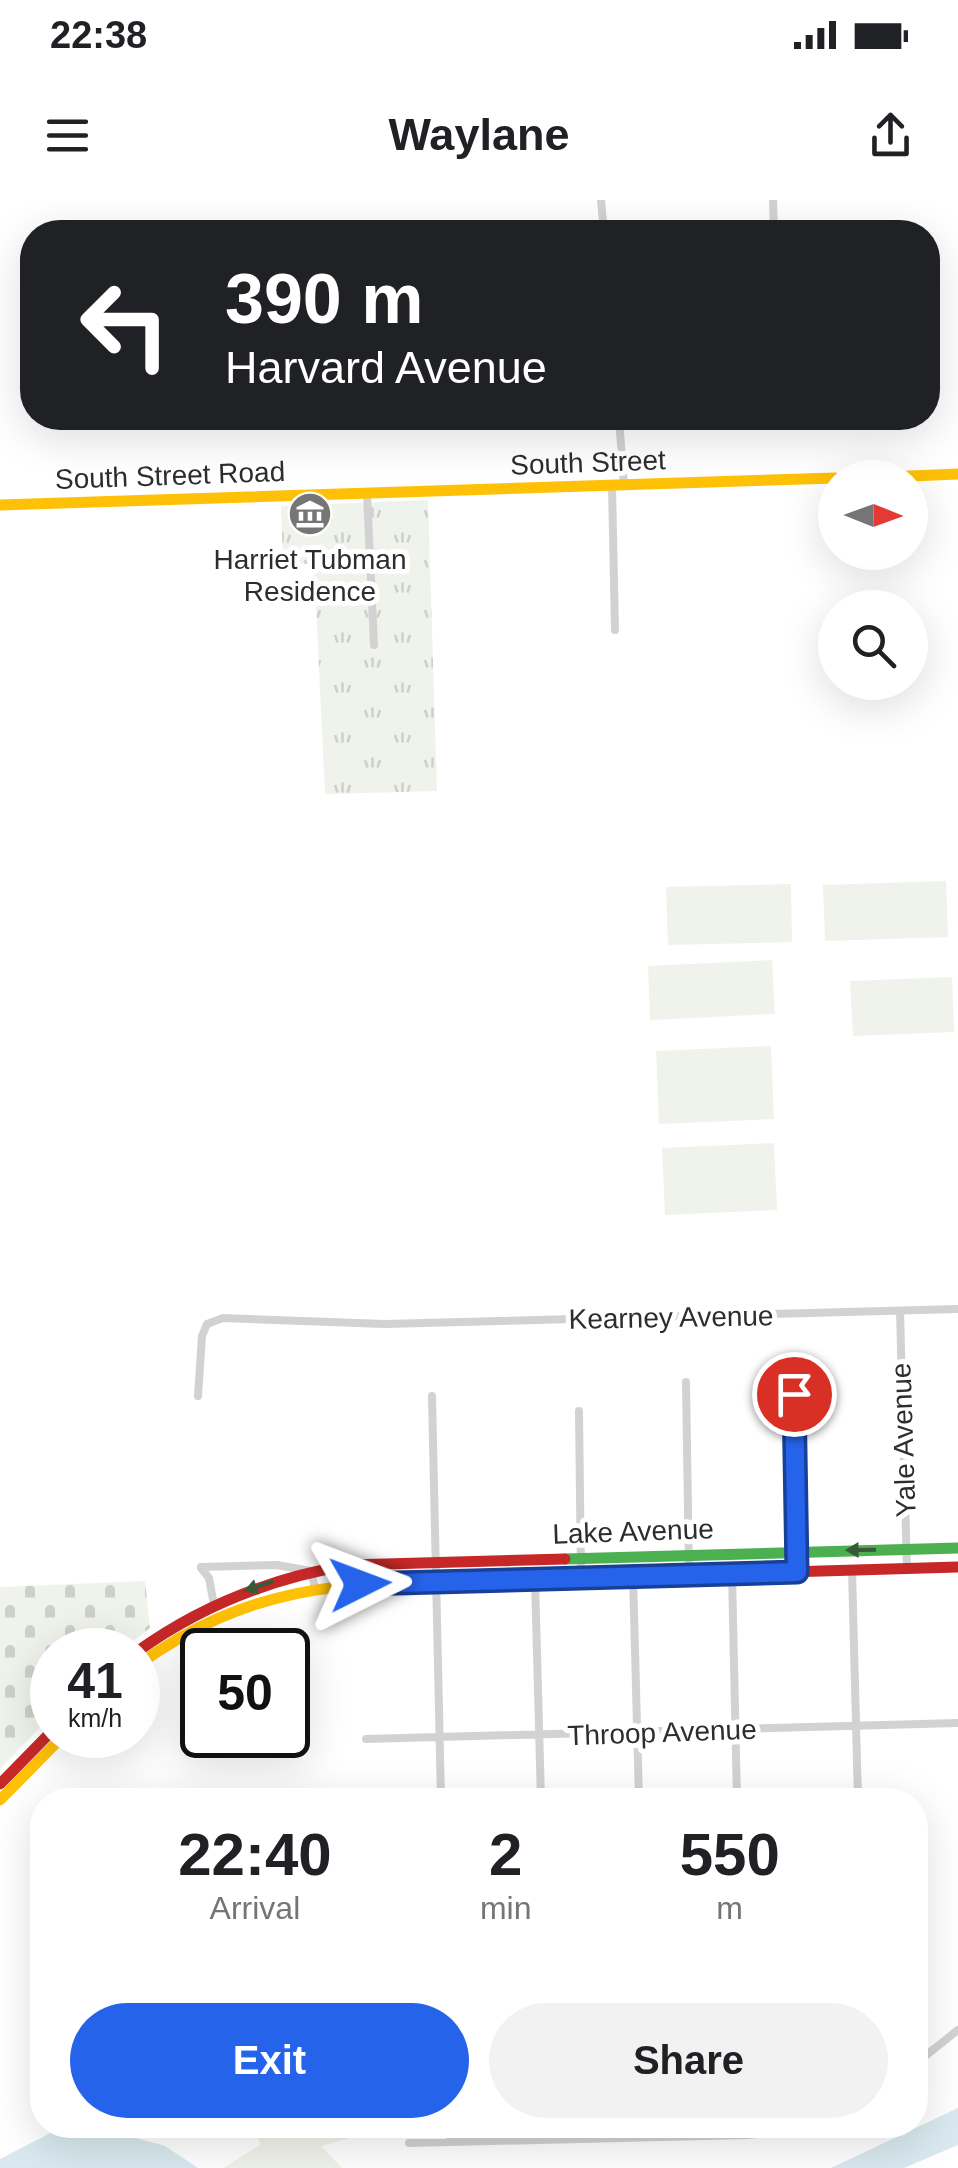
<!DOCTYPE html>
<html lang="en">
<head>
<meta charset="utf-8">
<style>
	:root { --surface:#fff; --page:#f2f2f2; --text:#202124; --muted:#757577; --accent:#2563eb }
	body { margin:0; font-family:Arial,sans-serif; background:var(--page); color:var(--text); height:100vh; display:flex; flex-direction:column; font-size:38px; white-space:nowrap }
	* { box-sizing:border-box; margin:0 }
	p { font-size:32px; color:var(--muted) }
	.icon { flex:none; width:55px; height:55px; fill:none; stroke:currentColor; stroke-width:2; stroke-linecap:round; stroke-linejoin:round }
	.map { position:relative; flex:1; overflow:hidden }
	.details { position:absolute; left:30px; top:1588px; width:898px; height:350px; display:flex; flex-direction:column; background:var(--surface); border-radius:40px; box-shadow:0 10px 40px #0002 }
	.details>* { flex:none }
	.top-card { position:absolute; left:20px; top:20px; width:920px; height:210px; border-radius:40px; box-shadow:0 10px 40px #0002; background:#202124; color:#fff; overflow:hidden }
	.needle { width:65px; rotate:91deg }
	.controls { position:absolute; left:818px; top:260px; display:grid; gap:20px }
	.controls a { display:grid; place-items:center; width:110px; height:110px; border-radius:50%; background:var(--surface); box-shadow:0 10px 40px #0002; font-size:50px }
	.speed { position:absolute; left:30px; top:1428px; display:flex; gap:20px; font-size:50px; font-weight:700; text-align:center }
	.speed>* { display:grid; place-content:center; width:130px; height:130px; border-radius:50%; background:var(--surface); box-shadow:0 10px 40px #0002; line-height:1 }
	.speed small { font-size:25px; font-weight:400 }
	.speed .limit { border:5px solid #111; border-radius:15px; background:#fff; color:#111 }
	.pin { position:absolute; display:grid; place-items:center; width:85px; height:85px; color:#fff; margin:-42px; border:5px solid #fff; border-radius:50%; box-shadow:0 2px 10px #0007 }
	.me { position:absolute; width:110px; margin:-55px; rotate:87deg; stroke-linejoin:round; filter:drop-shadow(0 0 8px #0008) }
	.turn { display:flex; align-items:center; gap:35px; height:210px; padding:0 40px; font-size:45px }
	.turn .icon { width:130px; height:130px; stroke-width:2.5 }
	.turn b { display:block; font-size:70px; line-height:85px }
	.eta { display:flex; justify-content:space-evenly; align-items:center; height:170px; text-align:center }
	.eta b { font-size:60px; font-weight:600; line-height:70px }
	.action { display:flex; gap:20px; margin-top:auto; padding:20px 40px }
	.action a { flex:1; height:115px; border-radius:60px; background:var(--accent); color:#fff; font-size:40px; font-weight:600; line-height:115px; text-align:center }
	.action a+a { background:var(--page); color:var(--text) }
	.status { display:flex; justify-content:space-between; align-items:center; height:70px; padding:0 50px; background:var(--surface); direction:ltr }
	.status svg { height:28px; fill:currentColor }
	header { display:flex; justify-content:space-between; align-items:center; height:130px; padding:0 40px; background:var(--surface); font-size:45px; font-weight:600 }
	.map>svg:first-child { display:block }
	.grass { fill:url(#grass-tufts) }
	.cemetery { fill:url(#cemetery-stones) }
	.pitch { fill:#f0f3eb }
	.water { fill:#d9e9ef }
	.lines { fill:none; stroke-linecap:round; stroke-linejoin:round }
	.street { stroke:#d2d2d2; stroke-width:8 }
	.fast { stroke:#4caf50; stroke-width:11 }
	.slow { stroke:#ffc107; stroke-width:11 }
	.jam { stroke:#c62828; stroke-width:11 }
	.oneway { fill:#385a39 }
	.route-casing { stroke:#184099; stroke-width:25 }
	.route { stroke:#2563eb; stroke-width:18 }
	.labels { text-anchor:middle; stroke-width:10; stroke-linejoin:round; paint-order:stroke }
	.street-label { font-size:28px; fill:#2d2d2d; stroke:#fff }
	.poi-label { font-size:28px; fill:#2d2d2d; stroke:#fff }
</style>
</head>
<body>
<div class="status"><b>22:38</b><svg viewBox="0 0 49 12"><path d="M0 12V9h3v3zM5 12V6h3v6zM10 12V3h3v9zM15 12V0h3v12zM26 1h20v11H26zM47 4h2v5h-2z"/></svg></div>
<header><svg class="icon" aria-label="menu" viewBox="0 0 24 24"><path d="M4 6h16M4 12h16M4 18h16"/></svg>Waylane<svg class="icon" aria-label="share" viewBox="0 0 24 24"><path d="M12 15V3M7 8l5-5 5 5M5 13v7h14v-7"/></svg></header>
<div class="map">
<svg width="958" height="1968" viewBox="0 0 958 1968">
	<defs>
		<pattern id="grass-tufts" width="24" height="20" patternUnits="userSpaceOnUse" patternTransform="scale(2.5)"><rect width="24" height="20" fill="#f0f3eb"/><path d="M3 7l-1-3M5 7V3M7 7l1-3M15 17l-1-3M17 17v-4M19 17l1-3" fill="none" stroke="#ced1ca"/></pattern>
		<pattern id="cemetery-stones" width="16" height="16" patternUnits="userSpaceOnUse" patternTransform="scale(2.5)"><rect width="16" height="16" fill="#f0f3eb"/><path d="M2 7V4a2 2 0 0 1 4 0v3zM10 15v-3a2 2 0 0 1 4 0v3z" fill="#ced1ca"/></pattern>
	</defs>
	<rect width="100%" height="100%" fill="#fff"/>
	<path class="grass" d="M428,300L437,591L325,594L314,364H283L281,306Z"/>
	<path class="cemetery" d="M145,1381L150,1428L121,1450H52V1515L0,1569V1387Z"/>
	<path class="pitch" d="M946,681L948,737L825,741L823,685Z
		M791,684L792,742L668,745L666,687Z
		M772,760L775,814L650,820L648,766Z
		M952,777L954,832L853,836L850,781Z
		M771,846L774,919L659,924L656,851Z
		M774,943L777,1010L665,1015L662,948Z
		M255,1925H370L372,1932L321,1946L342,1968H223L260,1945Z"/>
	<path class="water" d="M958,1908V1945L904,1968H831Z
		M64,1926L95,1927L165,1946L198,1968H0V1959Z"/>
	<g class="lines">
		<path class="street" d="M601,0L604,32
			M773,0L774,32
			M619,218L624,286
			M612,286L615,430
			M367,294L374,445
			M900,1111L907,1369
			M686,1182L689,1375
			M794,1194L797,1372
			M198,1196L202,1136L207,1124L223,1118L385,1124L958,1109
			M432,1196L441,1600
			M579,1211L581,1377
			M201,1367L277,1365L311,1371L315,1388
			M201,1368L209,1378L214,1405
			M852,1370L858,1600
			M732,1373L737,1600
			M633,1375L639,1600
			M535,1380L541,1600
			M366,1539L958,1523
			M915,1864L958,1830
			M450,1925V1942
			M409,1943L747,1935L781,1932L802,1925"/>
		<path class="fast" d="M565,1359L958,1348"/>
		<path class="slow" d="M863,278L958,274
			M0,305L835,278
			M138,1465C263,1375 361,1384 506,1380
			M0,1600L64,1535"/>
		<path class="jam" d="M506,1380L958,1367
			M138,1451C202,1405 271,1378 349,1365L565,1359
			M0,1584L52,1531"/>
	</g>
	<defs><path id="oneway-solid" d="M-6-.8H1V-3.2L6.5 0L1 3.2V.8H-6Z" transform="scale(2.5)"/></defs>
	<g class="oneway">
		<use href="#oneway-solid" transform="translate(861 1350) rotate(179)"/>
		<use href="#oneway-solid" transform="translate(259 1386) rotate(161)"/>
	</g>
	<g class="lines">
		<g class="route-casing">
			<path id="route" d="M360,1384L797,1372L794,1194"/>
		</g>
		<use href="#route" class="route"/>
	</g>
	<defs>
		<g id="museum-disc" transform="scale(2.25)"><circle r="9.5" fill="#767676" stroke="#fff"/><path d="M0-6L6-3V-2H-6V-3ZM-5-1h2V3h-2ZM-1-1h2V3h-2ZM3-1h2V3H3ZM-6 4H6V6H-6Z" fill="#fff"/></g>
	</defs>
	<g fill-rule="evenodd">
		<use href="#museum-disc" x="310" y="314"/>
	</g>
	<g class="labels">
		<g class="street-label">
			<text transform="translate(588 262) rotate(-2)" y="10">South Street</text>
			<text transform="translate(170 275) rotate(-2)" y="10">South Street Road</text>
			<text transform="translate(671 1117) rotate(-1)" y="10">Kearney Avenue</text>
			<text transform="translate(903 1240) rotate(-92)" y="10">Yale Avenue</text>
			<text transform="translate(633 1331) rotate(-2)" y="10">Lake Avenue</text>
			<text transform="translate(662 1532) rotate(-2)" y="10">Throop Avenue</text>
		</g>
		<g class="poi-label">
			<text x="310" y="369">Harriet Tubman<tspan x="310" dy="32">Residence</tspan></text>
		</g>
	</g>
</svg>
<div class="controls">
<a><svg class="needle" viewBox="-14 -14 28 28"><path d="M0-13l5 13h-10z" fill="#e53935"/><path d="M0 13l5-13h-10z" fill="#757577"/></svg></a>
<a><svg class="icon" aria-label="search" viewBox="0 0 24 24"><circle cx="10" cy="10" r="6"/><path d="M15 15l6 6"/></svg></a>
</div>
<div class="speed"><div>41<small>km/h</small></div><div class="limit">50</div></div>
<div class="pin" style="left:794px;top:1194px;background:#d93025"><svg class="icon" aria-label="arrive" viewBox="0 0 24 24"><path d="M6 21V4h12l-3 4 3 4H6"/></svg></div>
<svg class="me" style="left:360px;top:1384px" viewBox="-20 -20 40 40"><path d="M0-17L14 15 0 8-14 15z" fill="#2563eb" stroke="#fff" stroke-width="4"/></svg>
<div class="top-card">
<div class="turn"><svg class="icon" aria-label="left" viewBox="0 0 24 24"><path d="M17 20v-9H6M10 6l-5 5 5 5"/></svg><div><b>390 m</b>Harvard Avenue</div></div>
</div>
<section class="details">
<div class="eta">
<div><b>22:40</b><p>Arrival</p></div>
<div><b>2</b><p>min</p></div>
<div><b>550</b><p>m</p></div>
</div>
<div class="action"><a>Exit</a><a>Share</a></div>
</section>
</div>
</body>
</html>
